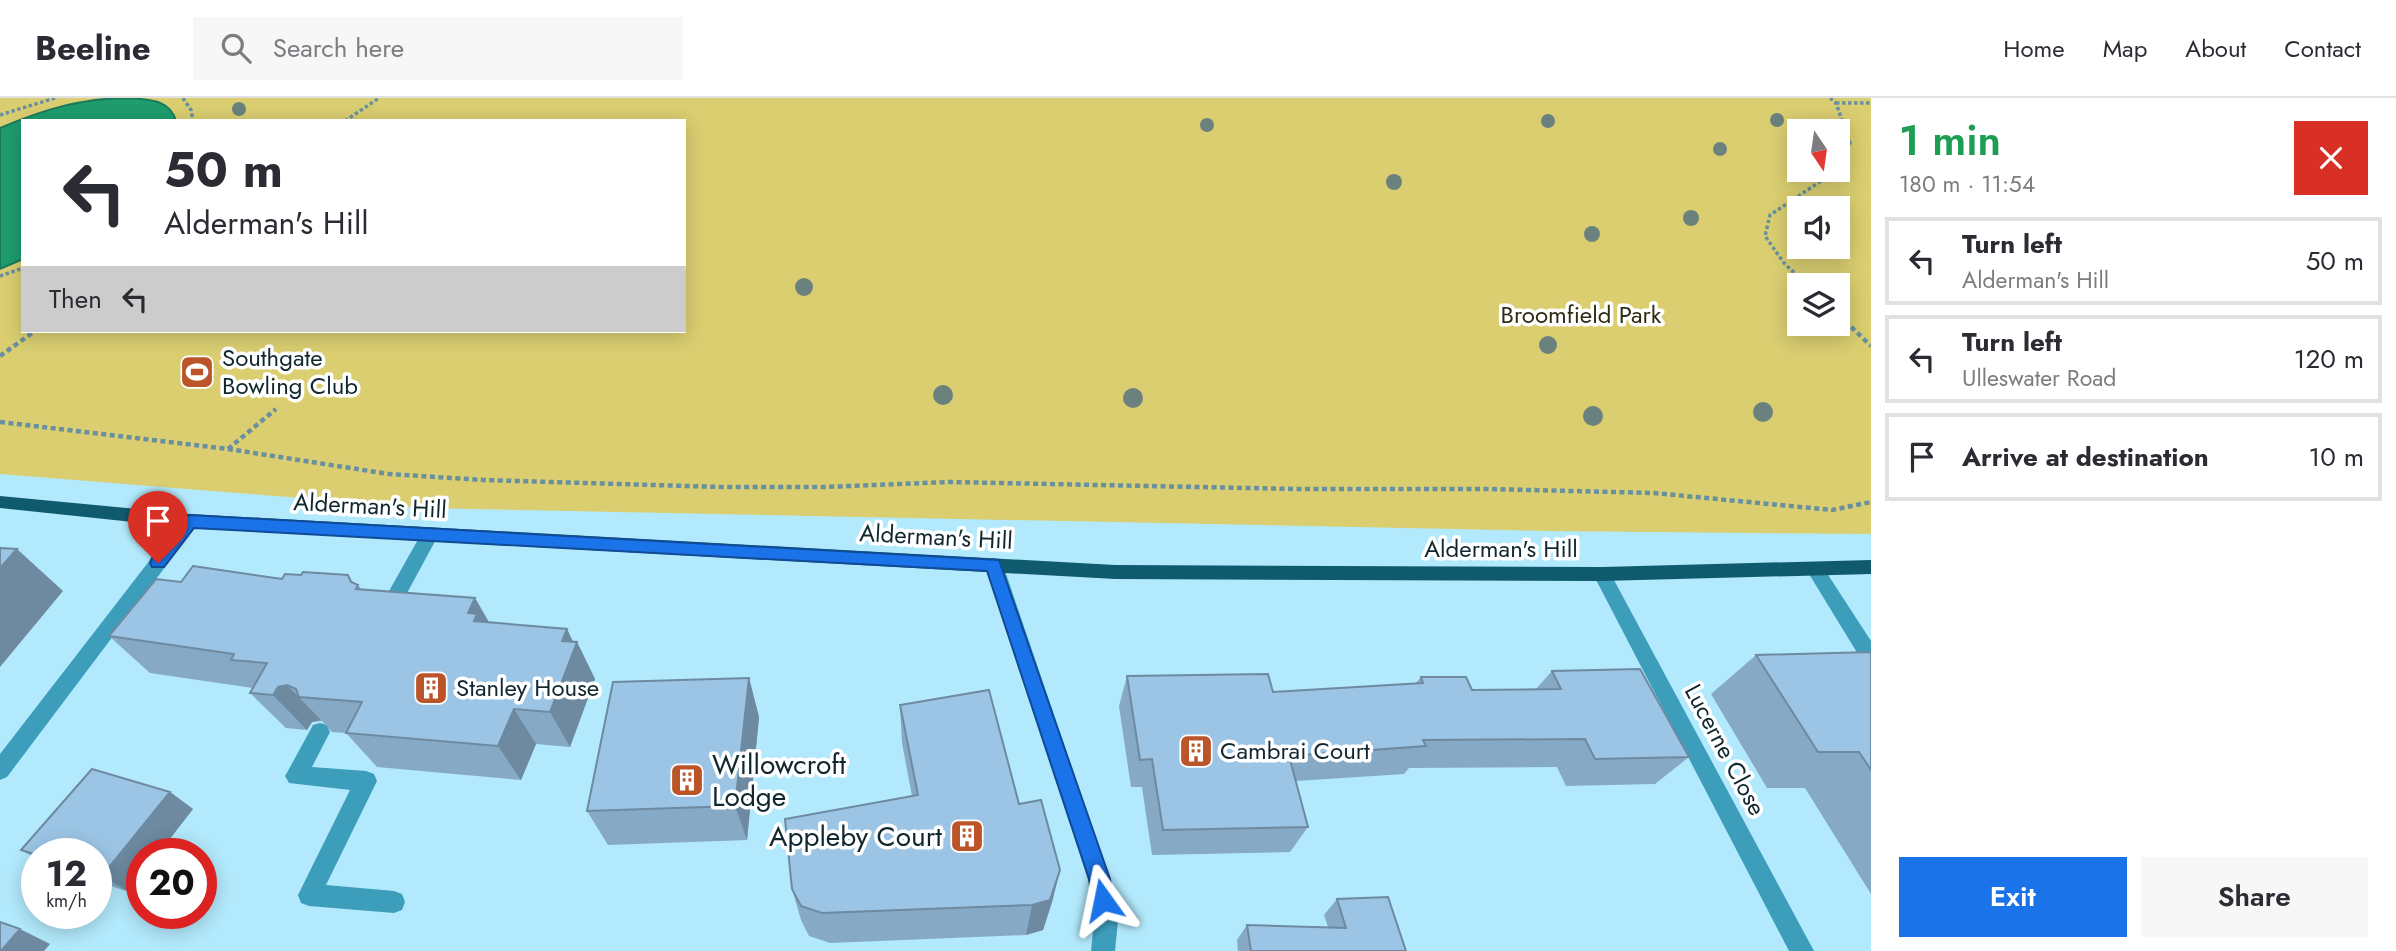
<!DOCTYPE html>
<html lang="en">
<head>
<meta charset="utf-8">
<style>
	:root { --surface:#fff; --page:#f7f7f7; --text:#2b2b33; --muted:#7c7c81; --line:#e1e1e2; --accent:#1a73e8 }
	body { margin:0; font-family:Jost,sans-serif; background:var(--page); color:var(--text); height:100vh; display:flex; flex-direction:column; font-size:26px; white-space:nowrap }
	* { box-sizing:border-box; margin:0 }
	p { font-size:23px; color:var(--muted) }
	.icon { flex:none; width:38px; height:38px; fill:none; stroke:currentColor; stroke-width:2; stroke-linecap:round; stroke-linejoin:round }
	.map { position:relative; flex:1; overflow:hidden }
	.sheet { display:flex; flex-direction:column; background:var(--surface); width:525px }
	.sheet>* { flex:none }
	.top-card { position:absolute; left:21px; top:21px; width:665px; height:214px; border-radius:0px; box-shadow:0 4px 18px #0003; background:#fff; color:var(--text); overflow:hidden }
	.needle { width:46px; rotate:167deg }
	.controls { position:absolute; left:1787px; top:21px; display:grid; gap:14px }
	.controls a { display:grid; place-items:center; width:63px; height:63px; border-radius:0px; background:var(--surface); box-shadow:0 4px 18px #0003; font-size:35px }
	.speed { position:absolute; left:21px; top:740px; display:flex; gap:14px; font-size:35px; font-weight:700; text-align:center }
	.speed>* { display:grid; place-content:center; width:91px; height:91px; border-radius:50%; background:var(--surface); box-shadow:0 4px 18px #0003; line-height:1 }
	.speed small { font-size:18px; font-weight:400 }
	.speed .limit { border:10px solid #d22; background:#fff; color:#111 }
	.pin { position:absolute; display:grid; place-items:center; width:60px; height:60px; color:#fff; margin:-72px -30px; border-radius:50% 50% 50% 0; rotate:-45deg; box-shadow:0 0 7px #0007 }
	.pin .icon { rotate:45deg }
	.me { position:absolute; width:77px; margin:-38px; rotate:348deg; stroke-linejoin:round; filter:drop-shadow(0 0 5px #0008) }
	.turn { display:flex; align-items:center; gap:24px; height:147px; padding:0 28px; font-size:32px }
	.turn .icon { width:91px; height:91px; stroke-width:2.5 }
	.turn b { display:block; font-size:49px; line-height:60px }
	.then { display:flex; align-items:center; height:66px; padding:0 28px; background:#0003; gap:14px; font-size:26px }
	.round { display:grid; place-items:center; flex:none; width:74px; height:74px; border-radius:0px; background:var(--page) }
	.head { display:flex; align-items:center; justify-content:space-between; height:119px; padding:0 28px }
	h1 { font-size:42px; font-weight:600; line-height:52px; color:#1e9e55 }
	.cta { display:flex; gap:14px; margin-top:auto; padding:14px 28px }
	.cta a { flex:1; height:80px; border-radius:0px; background:var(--accent); color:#fff; font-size:28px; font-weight:600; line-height:80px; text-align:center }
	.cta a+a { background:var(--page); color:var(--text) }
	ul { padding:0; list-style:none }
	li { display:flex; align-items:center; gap:21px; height:88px; margin:0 14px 10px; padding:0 14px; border:4px solid var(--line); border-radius:0px }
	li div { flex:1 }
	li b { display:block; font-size:26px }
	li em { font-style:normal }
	header { display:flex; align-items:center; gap:42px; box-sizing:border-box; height:98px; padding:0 35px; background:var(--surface); border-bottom:2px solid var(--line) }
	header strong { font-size:33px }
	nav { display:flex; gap:38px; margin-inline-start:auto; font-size:24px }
	.search { width:490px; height:63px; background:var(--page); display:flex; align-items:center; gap:18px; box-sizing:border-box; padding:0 24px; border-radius:0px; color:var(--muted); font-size:26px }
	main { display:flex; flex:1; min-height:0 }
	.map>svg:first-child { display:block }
	.green { fill:#dace71; fill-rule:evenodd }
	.water { fill:#1e9c6d; stroke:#1a795a; stroke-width:2 }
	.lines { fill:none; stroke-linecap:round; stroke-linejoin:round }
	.path-far1 { stroke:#68909e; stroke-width:3.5; stroke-dasharray:3.5 2.5; stroke-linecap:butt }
	.path { stroke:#68909e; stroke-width:4.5; stroke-dasharray:5 3.5; stroke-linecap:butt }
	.minor { fill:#3d9ebc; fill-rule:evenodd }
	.major { fill:#105a6e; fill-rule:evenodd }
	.tree { fill:#6a817d }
	.wall { fill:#86a9c5 }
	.shaded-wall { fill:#6d8aa0 }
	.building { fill:#9cc5e5; stroke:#6d8aa0; stroke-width:2 }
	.route { fill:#1a73e8; stroke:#114b97; stroke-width:2 }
	.labels { text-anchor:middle; stroke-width:7; stroke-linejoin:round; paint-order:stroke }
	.park-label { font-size:24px; fill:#2f2c15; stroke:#fff }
	.poi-label { font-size:24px; fill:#11272f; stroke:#fff; text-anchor:start }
	.street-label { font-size:24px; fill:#11272f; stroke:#fff }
	.near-poi-label { font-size:28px; fill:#11272f; stroke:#fff; text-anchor:start }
</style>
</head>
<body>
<header>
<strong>Beeline</strong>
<div class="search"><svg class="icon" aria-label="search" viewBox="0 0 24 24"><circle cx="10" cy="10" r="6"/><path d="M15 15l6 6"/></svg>Search here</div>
<nav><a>Home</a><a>Map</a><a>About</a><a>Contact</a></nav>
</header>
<main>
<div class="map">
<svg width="1871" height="853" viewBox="0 0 1871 853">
	<rect width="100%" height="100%" fill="#b2e9fc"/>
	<path class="green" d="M0,0H1871V436L1549,433L424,410L0,376ZM23,23H684V233H23ZM1799,33H1838V72H1799ZM1799,110H1838V149H1799ZM1799,187H1838V226H1799Z"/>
	<path class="water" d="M130,0C149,2 170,1 176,23H23V161L0,171V30C45,11 81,0 130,0Z"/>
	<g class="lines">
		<path class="path-far1" d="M183,0L191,12L193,23
			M1830,0L1836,5L1850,45L1838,64
			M1836,5H1871
			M0,17L55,0
			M345,23L379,0
			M0,178L23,170
			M1807,187L1784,165L1765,138L1770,117L1827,79L1832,72
			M1838,216L1841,219"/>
		<path class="path" d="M1839,217L1871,248
			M0,258L35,233
			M0,324L228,351L389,376L483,382L723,389H824L949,384L1298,391H1490L1654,395L1832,412L1871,404
			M228,351L276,311"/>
		<path class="minor" d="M190,416L196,418L199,423L196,428L7,679L0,682V656L184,418Z
			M430,429L436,431L439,436L394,519L387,522L380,519L378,514L380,509L424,431Z
			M994,460L1000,462L1003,467L1110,781L1118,823L1115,853H1091L1094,823L1088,781L985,467L988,462Z
			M1815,464L1821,466L1871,543V568L1864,566L1809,476L1806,471L1809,466Z
			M1602,469L1608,471L1814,853H1789L1593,476L1596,471Z
			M320,625L327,627L330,634L312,669L366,673L374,676L377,683L326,787L394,793L402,796L405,804L402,812L394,815L309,808L301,805L298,797L350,692L289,685L285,678L289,671L313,627Z"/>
		<path class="major" d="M0,398L190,416L1115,467L1602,469L1871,462V476L1602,483L1115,481L190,430L0,410Z"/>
	</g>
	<g class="tree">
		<circle cx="239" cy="11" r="7"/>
		<circle cx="1777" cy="22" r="7"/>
		<circle cx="1548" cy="23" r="7"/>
		<circle cx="1207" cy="27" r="7"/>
		<circle cx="1720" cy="51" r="7"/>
		<circle cx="1394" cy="84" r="8"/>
		<circle cx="1691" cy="120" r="8"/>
		<circle cx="1592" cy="136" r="8"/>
		<circle cx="804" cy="189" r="9"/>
		<circle cx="1548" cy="247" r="9"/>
		<circle cx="943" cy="297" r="10"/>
		<circle cx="1133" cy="300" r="10"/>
		<circle cx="1763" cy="314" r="10"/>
		<circle cx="1593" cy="318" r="10"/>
	</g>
	<path class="wall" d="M301,477H348L353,484L358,487L362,492L475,500L489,525L567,531L573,544H577L595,581L570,649L536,646L521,682L377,669L346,635L332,634L322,623L312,624L307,632L286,630L250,595L253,590L150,575L109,538L181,484L282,481Z
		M1871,554V796L1805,690H1767L1711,596L1756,557Z
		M1552,573L1689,659L1655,686L1566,688L1557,669L1409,670L1404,676L1296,683L1308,729L1290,754L1152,757L1142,689H1131L1119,608L1127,578L1273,594L1416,585L1421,579L1472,592L1536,591Z
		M749,580L759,619L747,742L608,747L587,713Z
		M900,607L1019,706L1060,772L1052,804L1043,832L1026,837L830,845L809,838L801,822L792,791L912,698L902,645Z
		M170,694L193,711L129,794L96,783V756H37V761L21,752Z
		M1337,801L1406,853H1238L1237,842L1247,827L1328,829L1324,817Z"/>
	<path class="shaded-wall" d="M17,451L63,493L0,569V470Z
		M475,500L497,538V560L468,515Z
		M567,531L575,548L577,544L595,581L570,649L550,614L562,543Z
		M749,580L759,619L747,742L735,708Z
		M287,587L321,622L312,624L307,632L273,597L278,589Z
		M514,611L536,646L521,682L498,648Z
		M170,694L193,711L158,756H142V777L129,794L102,778Z
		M1060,772L1052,804L1043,832L1026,837L1032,807Z
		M20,831L50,846L44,853H1Z"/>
	<path class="building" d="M0,450L17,451L0,470Z
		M193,468L282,481L285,476L301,477L303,474L348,477L351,484L358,487L356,491L475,500L468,515L477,516L474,523L567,531L562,543L577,544L550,614L514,611L498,648L346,635L362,604L299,599L296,591L287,587L278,589L273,597L250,595L267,565L231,562L234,556L109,538L156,481L181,484Z
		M1871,554V672L1859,654H1818L1756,557Z
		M1640,571L1689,659L1595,661L1585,641L1423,642L1426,648L1289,658L1308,729L1163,732L1152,661L1140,662L1127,578L1268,576L1273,594L1423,585L1421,579H1466L1472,592L1561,591L1552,573Z
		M749,580L735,708L587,713L613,584Z
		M989,592L1019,706L1041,702L1060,772L1050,802L1032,807L822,815L801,808L792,791L785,721L918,697L900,607Z
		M92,671L170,694L102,778L96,776V756H37V757L21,752Z
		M1388,799L1406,853H1251L1247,827L1346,830L1337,801Z
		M0,824L20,831L1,853H0Z"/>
	<path class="route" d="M190,417L999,462L1110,781L1113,802L1110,810L1103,813L1095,810L1089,781L987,473L194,430L164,469H152L150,465L152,460L184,419Z"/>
	<defs>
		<g id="stadium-square" transform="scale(1.75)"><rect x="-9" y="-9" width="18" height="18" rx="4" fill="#bb5529" stroke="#fff"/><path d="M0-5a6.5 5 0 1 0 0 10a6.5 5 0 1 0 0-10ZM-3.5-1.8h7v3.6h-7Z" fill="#fff"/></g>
		<g id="building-square" transform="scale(1.75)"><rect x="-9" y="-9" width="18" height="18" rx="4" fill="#bb5529" stroke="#fff"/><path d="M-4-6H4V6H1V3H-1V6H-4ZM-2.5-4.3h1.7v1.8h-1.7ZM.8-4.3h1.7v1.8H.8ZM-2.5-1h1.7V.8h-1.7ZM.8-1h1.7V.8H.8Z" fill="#fff"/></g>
	</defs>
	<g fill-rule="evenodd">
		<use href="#stadium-square" x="197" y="274"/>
		<use href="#building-square" x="431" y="590"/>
		<use href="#building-square" x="1196" y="653"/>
		<use href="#building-square" x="687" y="682"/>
		<use href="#building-square" x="967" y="738"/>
	</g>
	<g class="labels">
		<g class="park-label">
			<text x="1581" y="225">Broomfield Park</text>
		</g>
		<g class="poi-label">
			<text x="222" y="268">Southgate<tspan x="222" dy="28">Bowling Club</tspan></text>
			<text x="456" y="598">Stanley House</text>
			<text x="1220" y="661">Cambrai Court</text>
		</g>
		<g class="street-label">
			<text transform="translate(370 408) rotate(3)" y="8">Alderman's Hill</text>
			<text transform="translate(936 439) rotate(3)" y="8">Alderman's Hill</text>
			<text x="1501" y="459">Alderman's Hill</text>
			<text transform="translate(1725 652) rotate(62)" y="8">Lucerne Close</text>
		</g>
		<g class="near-poi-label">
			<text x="712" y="676">Willowcroft<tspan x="712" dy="32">Lodge</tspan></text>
			<text x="942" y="748" text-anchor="end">Appleby Court</text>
		</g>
	</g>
</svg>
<div class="controls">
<a><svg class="needle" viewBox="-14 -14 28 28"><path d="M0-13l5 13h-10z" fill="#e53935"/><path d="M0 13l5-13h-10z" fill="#7c7c81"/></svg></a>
<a><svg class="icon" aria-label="sound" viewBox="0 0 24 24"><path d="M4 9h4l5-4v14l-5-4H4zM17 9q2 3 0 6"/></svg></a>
<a><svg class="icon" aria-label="layers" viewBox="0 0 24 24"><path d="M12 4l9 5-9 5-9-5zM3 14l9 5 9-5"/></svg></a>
</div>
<div class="speed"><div>12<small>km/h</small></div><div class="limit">20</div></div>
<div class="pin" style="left:158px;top:465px;background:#d93025"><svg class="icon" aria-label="arrive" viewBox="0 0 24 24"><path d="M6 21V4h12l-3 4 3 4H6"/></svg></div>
<svg class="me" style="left:1103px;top:802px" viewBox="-20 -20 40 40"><path d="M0-17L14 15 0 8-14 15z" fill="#1a73e8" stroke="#fff" stroke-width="4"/></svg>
<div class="top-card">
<div class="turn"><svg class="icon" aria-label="left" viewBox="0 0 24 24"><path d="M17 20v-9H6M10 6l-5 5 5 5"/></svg><div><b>50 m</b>Alderman's Hill</div></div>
<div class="then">Then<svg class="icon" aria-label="left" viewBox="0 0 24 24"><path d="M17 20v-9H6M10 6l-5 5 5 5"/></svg></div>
</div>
</div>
<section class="sheet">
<div class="head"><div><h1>1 min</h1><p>180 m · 11:54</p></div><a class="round" style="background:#d93025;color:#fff"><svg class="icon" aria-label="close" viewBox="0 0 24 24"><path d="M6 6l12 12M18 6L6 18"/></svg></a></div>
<ul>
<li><svg class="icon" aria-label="left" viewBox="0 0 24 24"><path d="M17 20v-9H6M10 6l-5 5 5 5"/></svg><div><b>Turn left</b><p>Alderman's Hill</p></div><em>50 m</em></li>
<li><svg class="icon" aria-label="left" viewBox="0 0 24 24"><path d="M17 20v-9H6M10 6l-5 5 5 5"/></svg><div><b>Turn left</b><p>Ulleswater Road</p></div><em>120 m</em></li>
<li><svg class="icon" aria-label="arrive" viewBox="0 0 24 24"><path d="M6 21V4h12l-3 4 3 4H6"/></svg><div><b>Arrive at destination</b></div><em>10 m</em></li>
</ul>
<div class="cta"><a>Exit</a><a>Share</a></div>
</section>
</main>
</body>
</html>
